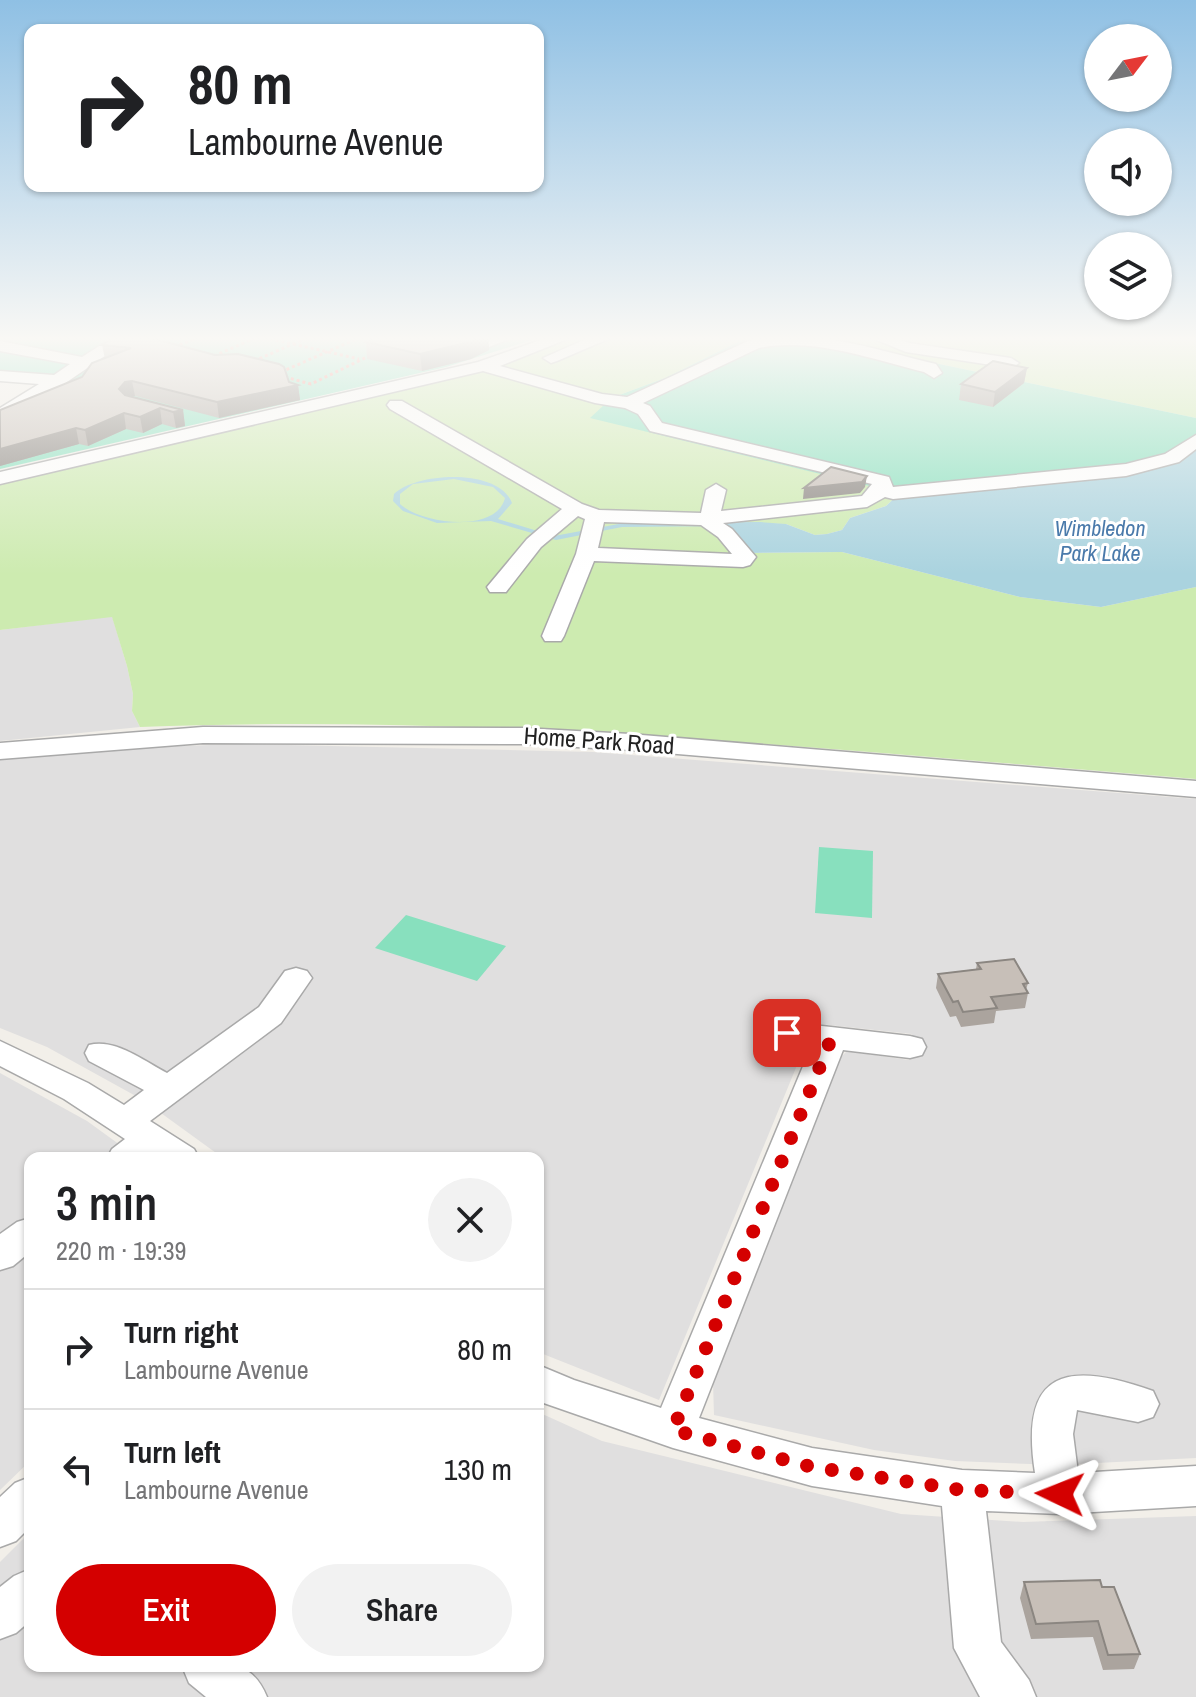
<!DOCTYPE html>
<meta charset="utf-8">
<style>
body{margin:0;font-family:"Archivo Narrow",sans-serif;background:#f2f2f2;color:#202124;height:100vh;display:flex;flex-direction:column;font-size:30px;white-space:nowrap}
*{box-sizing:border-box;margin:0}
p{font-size:26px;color:#757577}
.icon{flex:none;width:44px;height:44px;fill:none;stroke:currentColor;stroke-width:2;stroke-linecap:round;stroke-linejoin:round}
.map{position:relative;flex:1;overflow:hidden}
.side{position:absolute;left:24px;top:1152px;width:520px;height:520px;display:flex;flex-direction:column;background:#fff;border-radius:16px;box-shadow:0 2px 6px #0004}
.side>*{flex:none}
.banner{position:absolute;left:24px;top:24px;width:520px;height:168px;border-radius:16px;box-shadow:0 2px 6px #0004;background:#fff;color:#202124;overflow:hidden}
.needle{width:52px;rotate:58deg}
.controls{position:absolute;left:1084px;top:24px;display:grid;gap:16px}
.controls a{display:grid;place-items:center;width:88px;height:88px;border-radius:50%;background:#fff;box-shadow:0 2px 6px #0004;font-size:40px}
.pin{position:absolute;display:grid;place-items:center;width:68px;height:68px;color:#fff;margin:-34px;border-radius:16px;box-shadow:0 4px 12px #0006}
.me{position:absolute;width:88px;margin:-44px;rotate:272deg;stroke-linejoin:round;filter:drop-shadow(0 0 6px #0008)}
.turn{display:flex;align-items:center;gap:28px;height:168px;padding:0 32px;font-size:36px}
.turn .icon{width:104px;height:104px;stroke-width:2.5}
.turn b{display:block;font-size:56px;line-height:68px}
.round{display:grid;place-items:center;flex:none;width:84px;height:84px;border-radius:42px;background:#f2f2f2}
.summary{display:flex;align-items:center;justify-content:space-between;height:136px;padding:0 32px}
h1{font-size:48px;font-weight:600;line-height:60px}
.cta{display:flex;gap:16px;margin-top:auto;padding:16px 32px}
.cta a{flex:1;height:92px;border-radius:48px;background:#d40000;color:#fff;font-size:32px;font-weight:600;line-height:92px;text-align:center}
.cta a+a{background:#f2f2f2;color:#202124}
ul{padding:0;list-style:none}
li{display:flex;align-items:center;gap:24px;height:120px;padding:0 32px;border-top:2px solid #e0e0e0}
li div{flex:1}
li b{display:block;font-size:30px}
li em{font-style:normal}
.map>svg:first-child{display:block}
</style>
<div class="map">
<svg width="1196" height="1697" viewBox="0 0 1196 1697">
<rect width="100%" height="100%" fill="#f2efe9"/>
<!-- residential -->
<g fill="#e0dfdf">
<polygon points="112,616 127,666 133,694 132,711 140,727 0,741 0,630"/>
<polygon points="241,744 593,752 1196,799 1196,1458 1057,1465 955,1461 874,1450 714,1415 713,1382 840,1058 847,1051 909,1060 912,1034 792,1021 782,1042 798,1051 800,1058 659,1400 538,1352 538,1158 223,1158 143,1100 47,1047 0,1028 0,760 121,748"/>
<polygon points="0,1073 87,1121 138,1158 30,1158 30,1461 0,1490"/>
<polygon points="538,1412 602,1441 901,1514 1023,1522 1196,1516 1196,1697 0,1697 0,1562 30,1532 30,1666 538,1666"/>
</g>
<!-- grass -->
<g fill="#cdebb0">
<path d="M581,336h169l-85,42 -51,19 39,36 247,60 -14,13 -36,12 -8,12 -15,4 -12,1 -29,-11 -58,-1 19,30 95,-1 178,45 81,10 95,-20v192c-351,-28 -703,-66 -1056,-52l-8,-16 1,-17 -6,-28 -15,-49 -112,13v-147l496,-117z"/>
<polygon points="806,336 1196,336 1196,418"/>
</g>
<!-- pitch -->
<g fill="#88e0be">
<polygon points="0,336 113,336 54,375 0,372"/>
<polygon points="136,336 544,336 446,367 0,469 0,423"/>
<polygon points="750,336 806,336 1196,418 1196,446 1163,461 894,492 590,418 604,405 480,370 614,397 665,378"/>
<polygon points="819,847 873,851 872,918 815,913"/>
<polygon points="406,915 506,946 477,981 375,948"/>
</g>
<!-- water -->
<path fill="#aad3df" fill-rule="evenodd" d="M1196,450v137l-95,20 -81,-10 -178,-45 -95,1 -18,-27 -107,1 -66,13 -65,-19 -54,2 -34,-12 -10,-10 1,-7c23,-22 105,-26 118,9l-14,16 56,17 70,-13 136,-1 26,2 29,11 12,-1 15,-4 8,-12 36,-12 14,-13 265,-31zM454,479l39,8 12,11c-9,36 -84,26 -105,6v-10l13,-10z"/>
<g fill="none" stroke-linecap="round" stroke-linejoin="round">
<defs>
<g id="minor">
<polygon points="115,336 134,336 64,384 0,421 0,408 39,384 0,381 0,371 54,375 70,364 0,351 0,341 82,357"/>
<polygon points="429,336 460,336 480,340 507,336 509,339 481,350 431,339"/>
<path d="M552,336h23l-75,30 102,28 25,3 121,-56c62,-15 128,9 188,23l6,9 -8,5 -10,-6c-53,-13 -111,-35 -165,-24l-116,55 7,3 12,17 227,54 4,10 233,-23 39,-10 31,-19v14l-17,13 -53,14 -233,23 -8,-2 -18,10 -144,16 9,6 24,28 -6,8 -7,2 -149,-6 -30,75 -3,5h-16l-3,-5 34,-82 9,-35 -7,-3 -37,31 -35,45h-16l-3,-5 40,-48 35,-30 -172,-100 -3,-4 3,-4h12l180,103 17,6 102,3 5,-23 10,-6 10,6 -5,21 141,-15 10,-12 -222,-53 -12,-17 -13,-6 -30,-5 -112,-32 -483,113v-12l478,-110zM604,522l97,3 17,12 14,17 -134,-6z"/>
<polygon points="593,336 615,336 557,361 551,363 543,358"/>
<polygon points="867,336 890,336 909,343 1011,358 1019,363 1011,368 906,352"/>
<polygon points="203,727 523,728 630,734 1196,781 1196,797 630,750 523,744 203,743 0,759 0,743"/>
<path d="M296,968l11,3 5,7 -31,45 -131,98 44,28 5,9h-92l5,-9 13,-10 -61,-40 -64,-33v-25l88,42 36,22 20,-15 -55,-29 -4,-8 4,-8c26,-7 55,16 78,28l92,-66 26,-36z"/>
<path d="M787,1022l123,14 12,3 4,8 -4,8 -12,3 -67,-8 -144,368 113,30 150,22 73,3c-16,-103 31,-113 118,-82l6,13 -6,13 -15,5 -61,-12 -4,24 5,39 118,-7v40l-136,8 -74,-3 15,131 28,38 7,17h-56l-26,-49 -12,-142 -130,-20 -139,-38 -135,-47v-36l36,15 87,28 150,-361 -35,-6 -5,-8 5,-8z"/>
<polygon points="30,1218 30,1252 13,1266 0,1270 0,1234 17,1222"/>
<polygon points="30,1477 30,1527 16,1541 0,1547 0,1497 15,1483"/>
<polygon points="30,1569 30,1621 16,1633 0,1639 0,1587 14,1576"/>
<path d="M182,1666c40,0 67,-12 85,31h-61l-17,-14z"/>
</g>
</defs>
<!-- minor casing -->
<use href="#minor" stroke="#a9a9a9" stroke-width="3"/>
<!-- path -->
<g stroke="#fa8072" stroke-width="3" stroke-dasharray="3 3" stroke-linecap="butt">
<polyline points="258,336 359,359"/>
<polyline points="174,347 202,336"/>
<polyline points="214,356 257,337"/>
<polyline points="254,361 311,336"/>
<polyline points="281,372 363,336"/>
<polyline points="285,377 311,384 369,356"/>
</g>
<!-- minor -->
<use href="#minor" fill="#fff" fill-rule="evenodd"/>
</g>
<!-- wall -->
<g fill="#aba49e">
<polygon points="379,336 488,336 489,350 471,359 422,371 367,359 366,342"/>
<polygon points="148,337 298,385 300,400 219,418 135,396 130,397 183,410 185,426 176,428 162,424 143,433 126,429 88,446 79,444 0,466 0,410 82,377 105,359 102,345"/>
<polygon points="1027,368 1024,383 993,407 959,400 961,384"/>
<polygon points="977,963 1028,983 1026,990 1028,993 1025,1008 996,1011 994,1023 961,1027 956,1016 950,1017 936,988 938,974 976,969"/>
<polygon points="1024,1582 1102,1587 1140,1654 1134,1669 1103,1670 1093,1637 1031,1639 1020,1598"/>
</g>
<!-- shaded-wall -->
<g fill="#8b8681">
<polygon points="480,336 488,336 489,350 471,359 422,371 420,354"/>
<polygon points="1027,368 1024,383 993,407 995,392"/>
<polygon points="132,381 135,396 128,397 122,404 119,389 125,382"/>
<polygon points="298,385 300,400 219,418 217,402"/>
<polygon points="160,408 162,424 143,433 140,417"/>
<polygon points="183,410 185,426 176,428 173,412"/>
<polygon points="124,413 126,429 88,446 85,430"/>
<polygon points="76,428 79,444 0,466 0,449"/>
<polygon points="867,476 865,487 860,493 803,499 804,488"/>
</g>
<!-- building -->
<g fill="#c7bfb8" stroke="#8b8681" stroke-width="2">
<polygon points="116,336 144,336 215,355 238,354 279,364 284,367 289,382 298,385 217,402 132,381 125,382 119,389 125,395 183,410 173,412 160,408 140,417 124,413 85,430 76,428 0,449 0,410 82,377 92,363 131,348 102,345"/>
<polygon points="379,336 483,336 470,342 420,354 366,342"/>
<polygon points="993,361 1027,368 995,392 961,384"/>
<polygon points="831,467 867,476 862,482 804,488"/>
<polygon points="1014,959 1028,983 1023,984 1028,993 991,997 997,1008 963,1012 958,1001 953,1002 938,974 981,969 977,963"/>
<polygon points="1100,1580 1102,1587 1114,1587 1140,1654 1108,1655 1098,1621 1036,1624 1024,1582"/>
</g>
<!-- sky -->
<linearGradient id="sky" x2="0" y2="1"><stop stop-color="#8fc0e4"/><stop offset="0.59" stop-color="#f9f8f5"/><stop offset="1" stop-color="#f9f8f5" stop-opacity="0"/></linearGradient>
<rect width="1196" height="574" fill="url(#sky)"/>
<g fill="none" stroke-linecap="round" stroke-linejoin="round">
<!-- route -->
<polyline stroke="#d40000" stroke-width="14" stroke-dasharray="0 25.2" points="787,1033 831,1039 673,1430 812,1467 962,1490 1060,1494"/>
</g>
<g text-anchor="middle" stroke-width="6" stroke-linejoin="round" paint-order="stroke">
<!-- far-water labels -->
<g font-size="22" font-style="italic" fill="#4a7aab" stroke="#fff">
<text x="1100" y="536">Wimbledon<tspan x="1100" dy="25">Park Lake</tspan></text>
</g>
<!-- street labels -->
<g font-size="24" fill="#222" stroke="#fff">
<text transform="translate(599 741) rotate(4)" y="8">Home Park Road</text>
</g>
</g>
</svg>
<div class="controls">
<a><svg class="needle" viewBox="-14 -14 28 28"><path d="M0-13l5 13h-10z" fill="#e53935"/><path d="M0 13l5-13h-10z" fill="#757577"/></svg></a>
<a><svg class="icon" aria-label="sound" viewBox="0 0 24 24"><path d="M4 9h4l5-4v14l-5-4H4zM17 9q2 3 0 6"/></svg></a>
<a><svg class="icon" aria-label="layers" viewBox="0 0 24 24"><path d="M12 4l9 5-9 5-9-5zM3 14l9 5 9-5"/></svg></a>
</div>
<div class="pin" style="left:787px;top:1033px;background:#d93025"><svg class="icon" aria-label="arrive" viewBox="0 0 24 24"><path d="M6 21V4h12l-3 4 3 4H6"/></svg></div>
<svg class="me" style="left:1060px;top:1494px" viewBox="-20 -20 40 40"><path d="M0-17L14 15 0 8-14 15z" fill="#d40000" stroke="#fff" stroke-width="4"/></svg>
<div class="banner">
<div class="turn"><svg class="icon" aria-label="right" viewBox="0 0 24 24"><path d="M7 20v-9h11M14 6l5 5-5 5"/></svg><div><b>80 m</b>Lambourne Avenue</div></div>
</div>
<section class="side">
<div class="summary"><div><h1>3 min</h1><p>220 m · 19:39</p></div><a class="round"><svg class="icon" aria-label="close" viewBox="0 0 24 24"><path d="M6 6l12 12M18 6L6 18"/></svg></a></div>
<ul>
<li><svg class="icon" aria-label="right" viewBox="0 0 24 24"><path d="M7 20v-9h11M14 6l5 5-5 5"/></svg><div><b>Turn right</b><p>Lambourne Avenue</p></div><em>80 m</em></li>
<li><svg class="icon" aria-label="left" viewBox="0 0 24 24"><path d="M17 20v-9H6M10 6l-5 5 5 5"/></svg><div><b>Turn left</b><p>Lambourne Avenue</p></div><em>130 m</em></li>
</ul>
<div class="cta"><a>Exit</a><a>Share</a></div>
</section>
</div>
